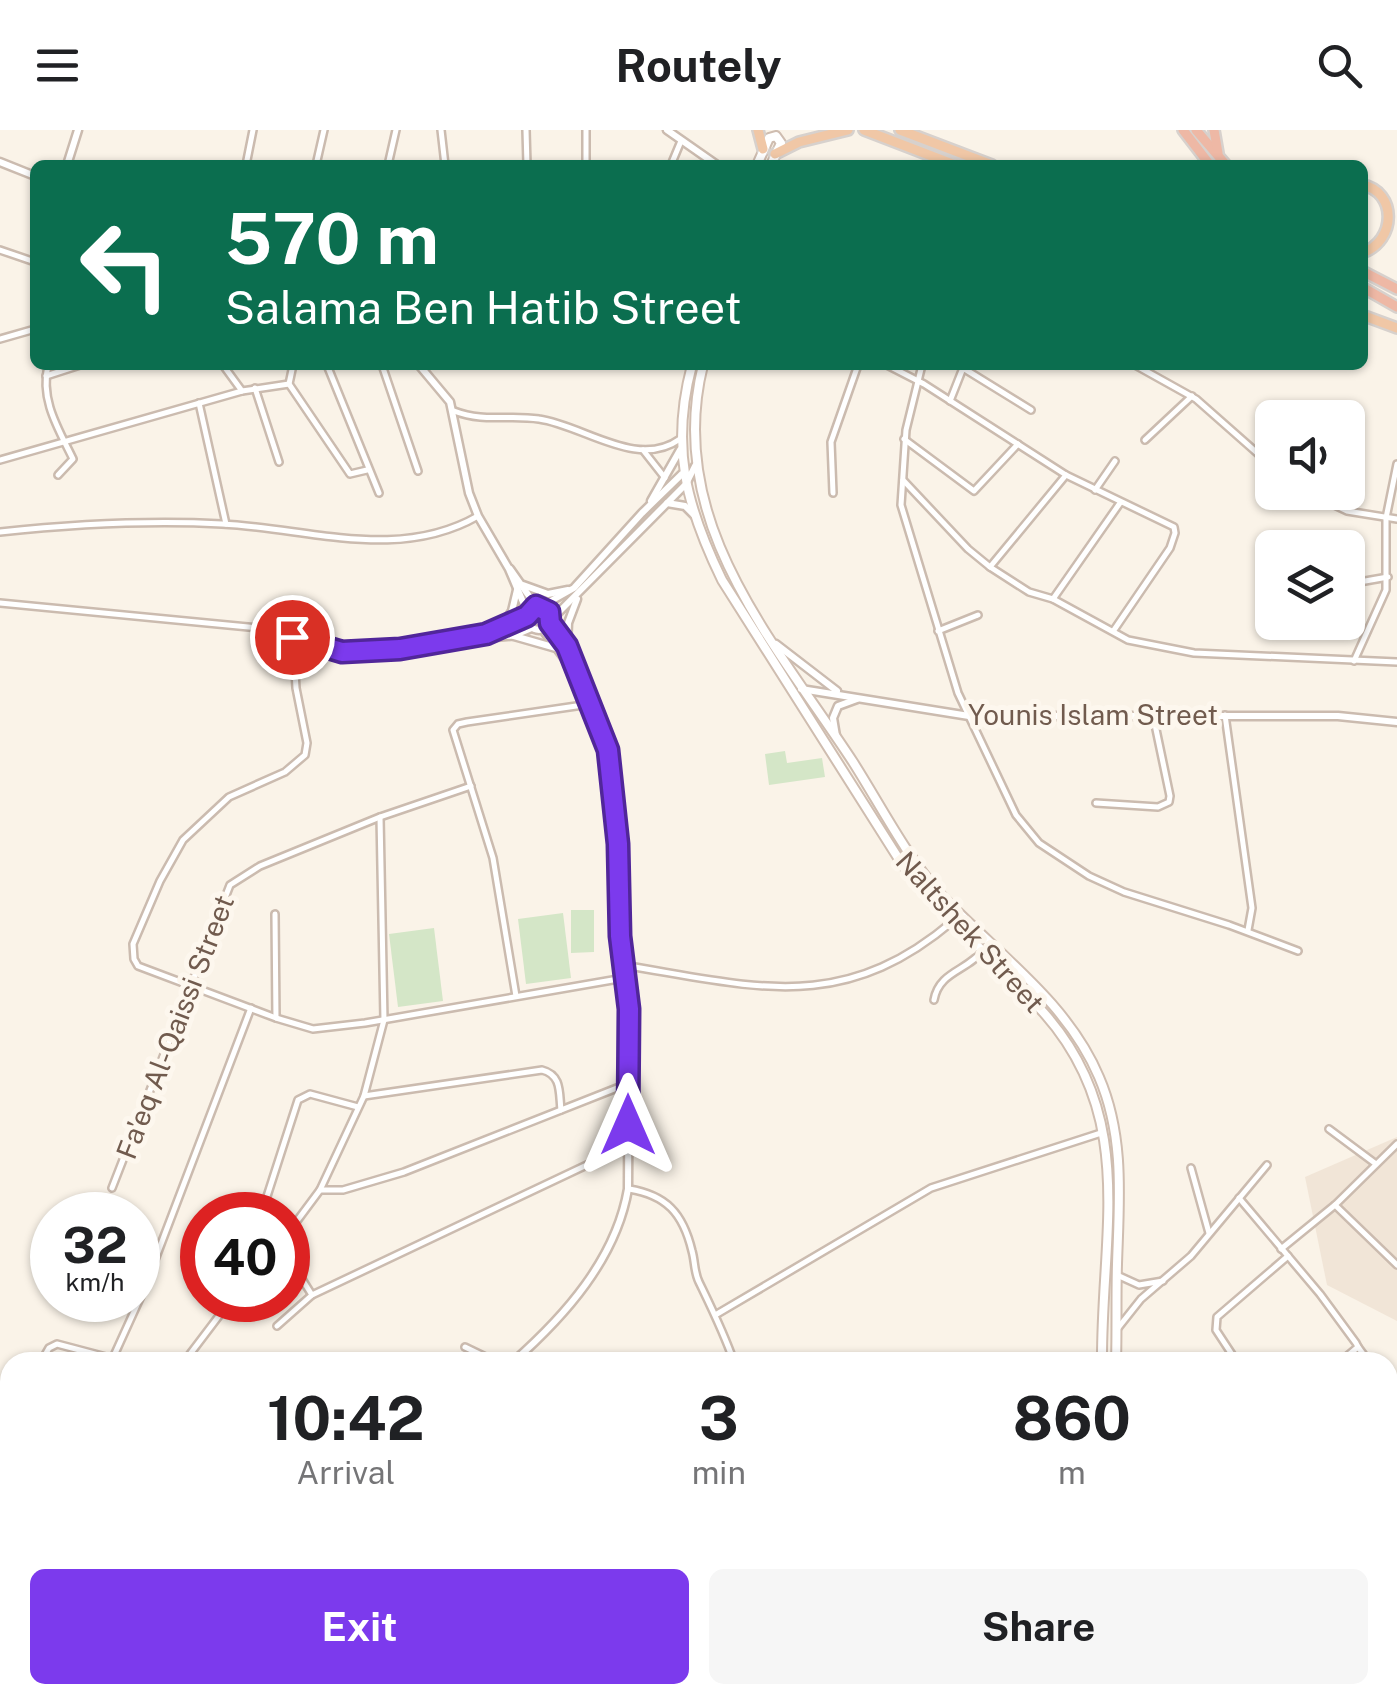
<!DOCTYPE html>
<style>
body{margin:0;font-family:"Public Sans",sans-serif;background:#f6f6f6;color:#202124;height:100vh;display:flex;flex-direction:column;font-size:38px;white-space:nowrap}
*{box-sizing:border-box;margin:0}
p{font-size:32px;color:#757577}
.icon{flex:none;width:55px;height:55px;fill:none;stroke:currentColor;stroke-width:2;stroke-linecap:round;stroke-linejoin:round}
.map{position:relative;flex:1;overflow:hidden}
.panel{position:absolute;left:0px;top:1222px;width:1398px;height:352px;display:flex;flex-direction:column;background:#fff;border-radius:30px 30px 0 0;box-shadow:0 2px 8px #0004}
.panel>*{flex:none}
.banner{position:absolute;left:30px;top:30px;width:1338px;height:210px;border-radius:15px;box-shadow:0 2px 8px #0004;background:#0b6e4f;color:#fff;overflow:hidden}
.fabs{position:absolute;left:1255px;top:270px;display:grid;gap:20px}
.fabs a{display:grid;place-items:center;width:110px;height:110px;border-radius:15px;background:#fff;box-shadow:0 2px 8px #0004;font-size:50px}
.speed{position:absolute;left:30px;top:1062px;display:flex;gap:20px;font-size:50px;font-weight:700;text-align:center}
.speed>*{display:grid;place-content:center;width:130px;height:130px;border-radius:50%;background:#fff;box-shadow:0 2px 8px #0004;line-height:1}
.speed small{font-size:25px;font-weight:400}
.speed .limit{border:15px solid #d22;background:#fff;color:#111}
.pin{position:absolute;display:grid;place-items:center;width:85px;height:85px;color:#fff;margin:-42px;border:5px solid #fff;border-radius:50%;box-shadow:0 2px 10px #0007}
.me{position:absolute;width:110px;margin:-55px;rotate:0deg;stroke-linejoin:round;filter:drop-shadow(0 0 8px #0008)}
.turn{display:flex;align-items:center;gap:35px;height:210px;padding:0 30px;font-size:45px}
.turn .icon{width:130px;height:130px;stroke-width:2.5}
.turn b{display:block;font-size:70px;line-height:85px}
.eta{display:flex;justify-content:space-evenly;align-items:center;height:170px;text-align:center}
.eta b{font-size:60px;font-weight:700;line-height:70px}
.cta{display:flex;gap:20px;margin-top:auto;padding:20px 30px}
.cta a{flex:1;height:115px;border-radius:15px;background:#7c3aed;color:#fff;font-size:40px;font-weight:700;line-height:115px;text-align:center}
.cta a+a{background:#f6f6f6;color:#202124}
header{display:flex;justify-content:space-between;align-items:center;height:130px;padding:0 30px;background:#fff;font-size:45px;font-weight:700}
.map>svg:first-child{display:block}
</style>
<header><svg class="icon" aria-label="menu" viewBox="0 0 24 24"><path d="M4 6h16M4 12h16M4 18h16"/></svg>Routely<svg class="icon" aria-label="search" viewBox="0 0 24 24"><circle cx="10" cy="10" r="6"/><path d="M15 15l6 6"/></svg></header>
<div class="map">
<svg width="1397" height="1574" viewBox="0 0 1397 1574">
<rect width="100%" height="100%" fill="#faf3e8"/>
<!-- residential -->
<polygon fill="#f1e5d7" points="1397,1007 1397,1191 1327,1155 1305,1047"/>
<!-- green -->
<g fill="#d4e6c7">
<polygon points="785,621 787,633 822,628 825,647 769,655 765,624"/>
<polygon points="571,780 594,780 594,822 571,823"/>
<polygon points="563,783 571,848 526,854 518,789"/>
<polygon points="434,798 443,871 398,877 389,804"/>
</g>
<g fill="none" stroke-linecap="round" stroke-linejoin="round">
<defs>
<g id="minor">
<polyline points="441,0 445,35"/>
<polyline points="526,0 527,35"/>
<polyline points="586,0 586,35"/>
<polyline points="246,35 253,0"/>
<polyline points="316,35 324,0"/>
<polyline points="388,35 396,0"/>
<polyline points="671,35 681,11"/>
<polyline points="0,120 35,132"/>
<polyline points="0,209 35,199"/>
<path d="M48,235c-8,35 10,63 25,94l-15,16"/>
<polyline points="223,235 242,261"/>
<polyline points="293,235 289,254 350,344 367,340"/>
<polyline points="327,235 379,363"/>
<polyline points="382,235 418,341"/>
<polyline points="887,235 924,254 1066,345 1174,397 1175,403 1170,418 1114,500"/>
<polyline points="922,235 906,300 901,375 958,563 1016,685 1039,713 1089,746 1124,762 1229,795 1298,821"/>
<polyline points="1135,235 1196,269 1272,336"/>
<polyline points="46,246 80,235"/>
<polyline points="255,258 279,332"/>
<polyline points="950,271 963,238 1031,280"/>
<polyline points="199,273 226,394"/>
<path d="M454,281c31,12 54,3 85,8 44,6 98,51 141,20"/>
<polyline points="904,309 974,361 1018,314"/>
<polyline points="1145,310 1192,266"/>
<polyline points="643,320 665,348"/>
<polyline points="0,330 242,261 289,254"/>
<polyline points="903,350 968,419 990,437 1029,462 1053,469 1128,510 1194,523 1397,532"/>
<polyline points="1095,360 1115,331"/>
<polyline points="1307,362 1347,381 1397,389"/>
<polyline points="833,363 831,312 858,235"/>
<path d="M0,402c75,-8 147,-12 222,-8 86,4 176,38 256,-8"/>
<polyline points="990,437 1066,345"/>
<polyline points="1348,454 1388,447"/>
<polyline points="1053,469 1120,373"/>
<polyline points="0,473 258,498 342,522 400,519 469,509 527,486"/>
<polyline points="938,501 978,485"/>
<polyline points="293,507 296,558 307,613 305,625 285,642 229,667 183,710 160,751 133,814 134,829 138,836 276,888 313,899 365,893 624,848"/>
<polyline points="477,509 514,506 533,498"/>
<polyline points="1354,531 1386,460 1386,388 1397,334"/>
<polyline points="1225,585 1252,778 1248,800"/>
<polyline points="1096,673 1158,677 1169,672 1170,666 1153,585"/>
<polyline points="275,784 276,888"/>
<path d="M622,835c132,21 219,51 331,-44"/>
<polyline points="516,866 493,728 453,600 458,594 467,592 590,574"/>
<path d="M934,870c5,-29 34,-29 49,-50"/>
<path d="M364,966l178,-26c20,5 17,23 19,40"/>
<polyline points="1329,999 1376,1034"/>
<polyline points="1191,1038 1209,1103"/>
<polyline points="112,1058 230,755 260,736 380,687 471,656"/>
<path d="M629,1059c37,6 54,24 63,62 3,10 2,21 7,31 13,27 25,51 35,80"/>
<polyline points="320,1060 343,1060 404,1042 627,954"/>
<polyline points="1239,1068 1320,1164 1356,1213 1358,1217 1340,1232"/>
<polyline points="1335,1075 1397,1135"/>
<polyline points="261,1085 298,970 310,964 358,977"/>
<polyline points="288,1103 320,1060 364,966 384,890 380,687"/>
<polyline points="1281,1119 1335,1075 1397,1014"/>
<polyline points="288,1127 312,1165"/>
<polyline points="1117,1145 1139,1155 1163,1151"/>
<polyline points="717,1184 931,1058 1101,1003"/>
<polyline points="277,1196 312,1165 629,1015"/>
<polyline points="1118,1198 1141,1169 1191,1126 1267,1035"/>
<polyline points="465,1217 496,1232"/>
<polyline points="1358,1217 1369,1232"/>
<polyline points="112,1230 142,1164 251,878"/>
<polyline points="41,1232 49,1218 57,1214 125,1232"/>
<polyline points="184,1232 231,1170"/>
<polyline points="1237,1232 1216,1200 1217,1187 1288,1126"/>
<polyline points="1388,1259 1397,1272"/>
<polyline points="1388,1404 1397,1397"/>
<polyline points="766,1565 769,1574"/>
<polyline points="331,1574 342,1565"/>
<polyline points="835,1574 850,1565"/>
</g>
<g id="tertiary">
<polyline points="667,0 717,35"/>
<polyline points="0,32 35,46"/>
<polyline points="67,35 78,0"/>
<polyline points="419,235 450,272 469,363 478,386 509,439 528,484"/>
<polyline points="651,371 680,320"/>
<polyline points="667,373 685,376 695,386"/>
<polyline points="510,439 536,476"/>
<polyline points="523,455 548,464 568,460"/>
<polyline points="542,476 574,458 642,383 682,344 689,345"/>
<circle cx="539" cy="488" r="12"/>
<polyline points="550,491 686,354 695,336"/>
<polyline points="500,499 512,481 517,460"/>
<polyline points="543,500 574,541"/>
<polyline points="514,506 556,518"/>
<polyline points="776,514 837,561"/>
<polyline points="567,515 568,493 577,469"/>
<polyline points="801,559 969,586 1338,586 1397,592"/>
<polyline points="836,606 833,588 838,576 857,569"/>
<path d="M513,1232c52,-46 103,-103 115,-173l1,-180 -9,-74 -2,-92 -10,-93 -41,-104 -18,-23"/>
<polyline points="0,1427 10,1428"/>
<polyline points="1388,1472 1397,1476"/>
</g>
<g id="secondary">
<polyline points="757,35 769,8 776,6 781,13 771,35"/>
<path d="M692,235c-22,82 -6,141 30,215l180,284c41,54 96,98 142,149 94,106 57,221 58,349"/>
<path d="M703,235c-39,156 70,275 150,397 28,44 53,94 88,133 55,58 126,106 158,182 26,60 20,123 18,187 -1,33 0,66 -1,98"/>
<polyline points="1388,1554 1396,1574"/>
<polyline points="1379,1565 1382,1574"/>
</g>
<g id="trunk">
<polyline points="758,0 763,19"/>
<polyline points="864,0 955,35"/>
<polyline points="900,0 992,35"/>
<polyline points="775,24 799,12 848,0"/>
<path d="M1362,55c35,6 35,56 0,68"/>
<polyline points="1362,185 1397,198"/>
</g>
<g id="motorway">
<polyline points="1183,0 1210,35"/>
<polyline points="1196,0 1226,35"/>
<polyline points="1214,0 1218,23"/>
<polyline points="1362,141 1397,159"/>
<polyline points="1362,157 1397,177"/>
</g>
</defs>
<!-- minor casing -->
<use href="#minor" stroke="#cbbbaf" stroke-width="10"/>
<!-- tertiary casing -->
<use href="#tertiary" stroke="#cbbbaf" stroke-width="11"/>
<!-- secondary casing -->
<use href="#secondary" stroke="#cfbdb0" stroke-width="12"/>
<!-- trunk casing -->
<use href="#trunk" stroke="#d7d1cd" stroke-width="14"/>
<!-- motorway casing -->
<use href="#motorway" stroke="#d7d1cd" stroke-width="14"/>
<!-- minor -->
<use href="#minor" stroke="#fff" stroke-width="5"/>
<!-- tertiary -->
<use href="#tertiary" stroke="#fff" stroke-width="6"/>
<!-- secondary -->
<use href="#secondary" stroke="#fff" stroke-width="8"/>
<!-- trunk -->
<use href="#trunk" stroke="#f0c7a6" stroke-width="9"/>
<!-- motorway -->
<use href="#motorway" stroke="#eeb8a5" stroke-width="9"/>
</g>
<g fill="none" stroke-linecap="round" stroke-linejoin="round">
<defs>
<polyline id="route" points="292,507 342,522 400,519 486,504 527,486 536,476 549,482 550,493 567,516 608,620 618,714 620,806 629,879 628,995"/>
</defs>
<!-- route casing -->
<use href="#route" stroke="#51269a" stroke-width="25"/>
<!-- route -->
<use href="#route" stroke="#7c3aed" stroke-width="18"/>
</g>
<g text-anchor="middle" stroke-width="10" stroke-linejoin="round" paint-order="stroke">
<!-- street labels -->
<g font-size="28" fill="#715b4e" stroke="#fdf7ee">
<text x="1093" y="595">Younis Islam Street</text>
<text transform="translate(970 802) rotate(48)" y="10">Naltshek Street</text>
<text transform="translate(175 897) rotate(-69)" y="10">Fa'eq Al-Qaissi Street</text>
</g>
</g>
</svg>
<div class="fabs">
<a><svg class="icon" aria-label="sound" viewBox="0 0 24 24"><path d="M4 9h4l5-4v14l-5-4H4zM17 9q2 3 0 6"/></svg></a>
<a><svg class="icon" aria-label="layers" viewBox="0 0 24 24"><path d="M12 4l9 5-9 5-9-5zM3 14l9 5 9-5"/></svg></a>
</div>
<div class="speed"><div>32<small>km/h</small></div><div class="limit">40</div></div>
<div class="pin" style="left:292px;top:507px;background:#d93025"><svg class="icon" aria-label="arrive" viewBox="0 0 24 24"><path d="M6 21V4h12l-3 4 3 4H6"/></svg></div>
<svg class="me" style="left:628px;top:995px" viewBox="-20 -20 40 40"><path d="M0-17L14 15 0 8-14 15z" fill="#7c3aed" stroke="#fff" stroke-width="4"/></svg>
<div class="banner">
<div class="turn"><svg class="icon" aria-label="left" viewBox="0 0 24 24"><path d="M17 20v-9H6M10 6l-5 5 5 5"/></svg><div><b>570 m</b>Salama Ben Hatib Street</div></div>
</div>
<section class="panel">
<div class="eta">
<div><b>10:42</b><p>Arrival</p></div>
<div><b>3</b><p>min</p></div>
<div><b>860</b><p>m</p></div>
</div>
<div class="cta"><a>Exit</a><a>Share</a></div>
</section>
</div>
